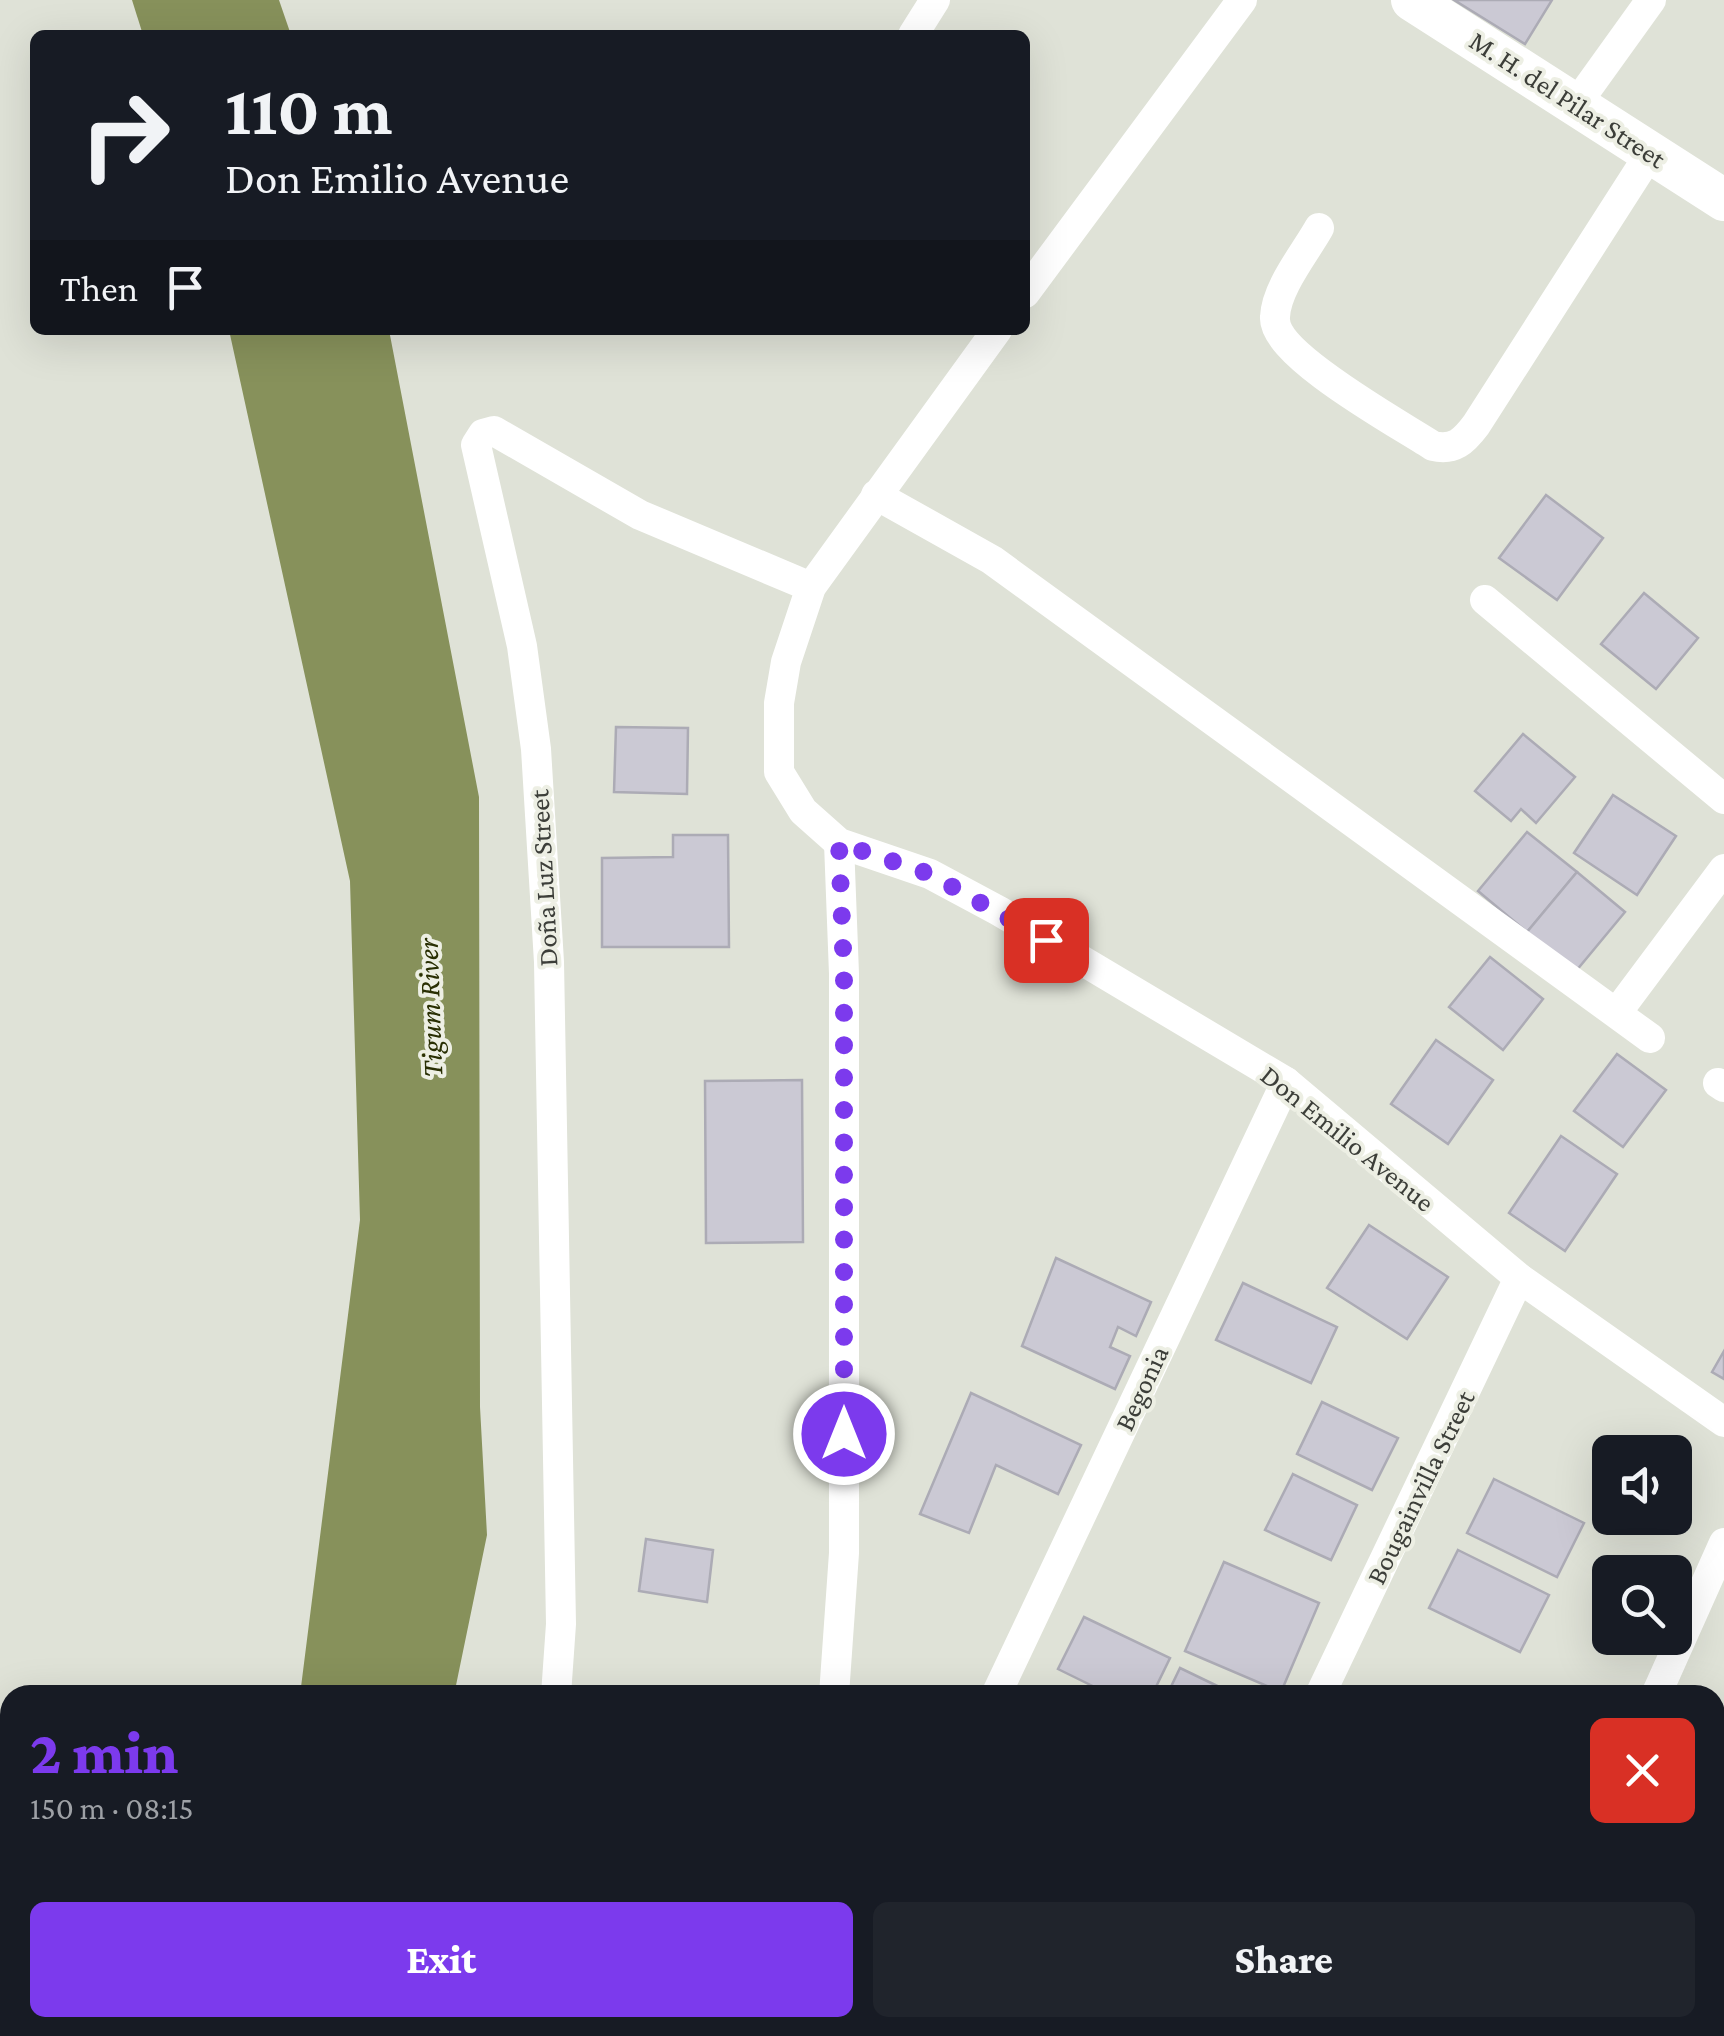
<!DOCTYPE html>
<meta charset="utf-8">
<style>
body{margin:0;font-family:"Crimson Pro",serif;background:#20242c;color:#f1f3f6;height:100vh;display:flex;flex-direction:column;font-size:38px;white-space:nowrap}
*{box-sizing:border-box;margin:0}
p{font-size:32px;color:#9ea1a6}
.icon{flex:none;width:55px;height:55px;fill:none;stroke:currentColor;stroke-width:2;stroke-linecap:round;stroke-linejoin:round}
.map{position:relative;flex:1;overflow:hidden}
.details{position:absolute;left:0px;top:1685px;width:1725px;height:352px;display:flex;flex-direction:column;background:#171b24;border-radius:30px 30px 0 0;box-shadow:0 10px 40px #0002}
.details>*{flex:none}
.top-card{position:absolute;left:30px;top:30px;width:1000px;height:305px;border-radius:15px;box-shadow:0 10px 40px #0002;background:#171b24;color:#f1f3f6;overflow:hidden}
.controls{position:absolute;left:1592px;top:1435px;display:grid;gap:20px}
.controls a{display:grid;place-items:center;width:100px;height:100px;border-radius:15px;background:#171b24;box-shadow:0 10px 40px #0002;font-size:50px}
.pin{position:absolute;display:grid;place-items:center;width:85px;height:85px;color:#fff;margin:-42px;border-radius:20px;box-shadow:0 5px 15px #0006}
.me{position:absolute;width:110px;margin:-55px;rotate:0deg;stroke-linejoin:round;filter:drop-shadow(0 0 8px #0008)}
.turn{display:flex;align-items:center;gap:35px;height:210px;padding:0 30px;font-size:45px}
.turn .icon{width:130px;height:130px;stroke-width:2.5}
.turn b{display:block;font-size:70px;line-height:85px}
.then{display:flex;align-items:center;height:95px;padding:0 30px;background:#0003;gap:20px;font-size:38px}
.round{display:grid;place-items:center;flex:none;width:105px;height:105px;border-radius:15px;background:#20242c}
.headline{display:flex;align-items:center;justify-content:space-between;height:170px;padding:0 30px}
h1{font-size:60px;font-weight:800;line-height:75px;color:#7c3aed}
.cta{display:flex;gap:20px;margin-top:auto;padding:20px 30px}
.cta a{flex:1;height:115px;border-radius:15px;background:#7c3aed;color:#fff;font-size:40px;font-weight:800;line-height:115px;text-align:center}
.cta a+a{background:#20242c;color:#f1f3f6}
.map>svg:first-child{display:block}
</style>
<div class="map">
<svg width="1724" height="2036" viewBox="0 0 1724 2036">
<rect width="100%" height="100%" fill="#dfe2d7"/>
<!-- water -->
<g fill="#87915b">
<polygon points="132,0 279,0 291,35 143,35"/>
<polygon points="229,330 389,330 479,797 480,1407 487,1535 454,1695 300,1695 360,1220 350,881"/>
<polygon points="250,2028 386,2028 385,2036 249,2036"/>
</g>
<!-- building -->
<g fill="#cbc9d4" stroke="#acabb5" stroke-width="2.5">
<polygon points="1454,0 1552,0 1525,44"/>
<polygon points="1546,495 1603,538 1557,600 1499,558"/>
<polygon points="1644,593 1698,638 1656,689 1601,644"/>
<polygon points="616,727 688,728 687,794 614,792"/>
<polygon points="1523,734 1575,777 1536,823 1521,809 1511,821 1475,791"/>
<polygon points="1613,795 1676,836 1637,895 1574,853"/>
<polygon points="1527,832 1577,872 1527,932 1478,891"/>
<polygon points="673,835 728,835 729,947 602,947 602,858 673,857"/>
<polygon points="1577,872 1625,912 1576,971 1527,932"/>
<polygon points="1490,957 1543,999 1503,1050 1449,1007"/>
<polygon points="1436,1040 1493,1080 1448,1144 1391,1104"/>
<polygon points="1617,1054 1666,1090 1623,1147 1574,1111"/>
<polygon points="802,1080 803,1242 706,1243 705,1081"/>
<polygon points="1561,1136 1617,1174 1565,1251 1509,1213"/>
<polygon points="1369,1225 1448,1277 1407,1339 1327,1288"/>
<polygon points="1056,1258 1151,1302 1136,1336 1118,1327 1110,1347 1130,1356 1115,1389 1022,1346"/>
<polygon points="1243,1283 1337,1327 1311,1383 1216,1340"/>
<polygon points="1724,1351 1724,1379 1712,1372"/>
<polygon points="971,1393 1081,1445 1058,1494 996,1465 969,1533 920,1514"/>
<polygon points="1322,1402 1398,1438 1372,1490 1297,1454"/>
<polygon points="1293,1474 1357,1505 1331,1560 1265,1530"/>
<polygon points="1494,1479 1584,1523 1557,1577 1467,1533"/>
<polygon points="646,1539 713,1550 707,1602 639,1591"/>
<polygon points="1458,1550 1549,1595 1520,1652 1429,1608"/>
<polygon points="1224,1562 1319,1603 1281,1692 1185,1651"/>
<polygon points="1084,1617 1170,1658 1152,1695 1111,1695 1058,1669"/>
<polygon points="1180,1668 1236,1695 1167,1695"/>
<polygon points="638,1687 731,1695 637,1695"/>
<polygon points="4,1862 10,1865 10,1917 0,1912"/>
<polygon points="0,1958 10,1963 10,2028 18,2028 13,2036 0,2034"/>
<polygon points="906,2028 986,2028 982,2036 924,2036"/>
<polygon points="1000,2028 1037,2028 1054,2036 995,2036"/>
</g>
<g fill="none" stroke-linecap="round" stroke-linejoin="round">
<!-- street -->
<g stroke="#fff" stroke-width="30">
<polyline points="913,35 935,0"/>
<polyline points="1577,103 1651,0"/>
<path d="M1319,228c-14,25 -43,60 -44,89 -3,38 128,109 158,129 21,5 31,-5 43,-21l175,-273"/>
<polyline points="1025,293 1242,0"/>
<polyline points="997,330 811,587 786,662 779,703 779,772 803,811 839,843 930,874 999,911 1286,1082 1519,1278 1724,1422"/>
<polyline points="876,495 992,560 1650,1038"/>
<polyline points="1485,600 1724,799"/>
<polyline points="1618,1011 1724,869"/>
<polyline points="1718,1083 1724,1087"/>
<polyline points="556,1695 561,1624 549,962 536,749 522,646 476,445 483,434 494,431 640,515 811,587"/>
<polyline points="834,1695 844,1553 844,974 839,843"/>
<polyline points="996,1695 1286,1082"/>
<polyline points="1320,1695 1519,1278"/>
<polyline points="1656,1695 1724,1543"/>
<polyline points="661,2028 697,2036"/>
<polyline points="509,2036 510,2028"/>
<polyline points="805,2036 807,2028"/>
<polyline points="1157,2036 1161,2028"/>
<polyline points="1503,2036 1507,2028"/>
</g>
<!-- secondary -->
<polyline stroke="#fff" stroke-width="42" points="1412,0 1724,200"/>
</g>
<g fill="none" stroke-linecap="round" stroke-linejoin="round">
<!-- route -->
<polyline stroke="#7c3aed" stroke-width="18" stroke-dasharray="0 32.4" points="844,1434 844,974 839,843 930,874 1046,940"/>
</g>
<g text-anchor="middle" stroke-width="8" stroke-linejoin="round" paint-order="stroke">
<!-- street labels -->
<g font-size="28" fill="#3c3e39" stroke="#edefe4">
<text transform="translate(1568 99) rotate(33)" y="10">M. H. del Pilar Street</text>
<text transform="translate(543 878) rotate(-93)" y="10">Doña Luz Street</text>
<text transform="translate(1348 1138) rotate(39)" y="10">Don Emilio Avenue</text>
<text transform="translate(1141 1388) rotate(-65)" y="10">Begonia</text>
<text transform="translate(1420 1487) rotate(-64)" y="10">Bougainvilla Street</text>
</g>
<!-- water labels -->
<g font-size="30" font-style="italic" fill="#292f03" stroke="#edefe4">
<text transform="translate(430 1008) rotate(-92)" y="10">Tigum River</text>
</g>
</g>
</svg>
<div class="controls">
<a><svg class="icon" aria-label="sound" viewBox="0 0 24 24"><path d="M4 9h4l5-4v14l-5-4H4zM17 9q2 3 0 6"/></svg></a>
<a><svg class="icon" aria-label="search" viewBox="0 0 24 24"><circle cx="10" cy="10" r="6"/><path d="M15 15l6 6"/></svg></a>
</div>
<div class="pin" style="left:1046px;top:940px;background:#d93025"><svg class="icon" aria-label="arrive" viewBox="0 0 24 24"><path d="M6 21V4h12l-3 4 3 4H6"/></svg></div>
<svg class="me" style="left:844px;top:1434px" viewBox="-20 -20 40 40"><circle r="17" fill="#7c3aed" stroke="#fff" stroke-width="3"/><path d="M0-11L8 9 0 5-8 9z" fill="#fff"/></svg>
<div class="top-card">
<div class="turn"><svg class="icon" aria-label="right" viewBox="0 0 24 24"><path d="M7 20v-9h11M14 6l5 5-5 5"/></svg><div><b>110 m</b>Don Emilio Avenue</div></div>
<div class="then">Then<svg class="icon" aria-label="arrive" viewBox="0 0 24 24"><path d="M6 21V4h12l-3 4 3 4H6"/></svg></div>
</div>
<section class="details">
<div class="headline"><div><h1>2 min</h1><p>150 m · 08:15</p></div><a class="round" style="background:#d93025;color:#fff"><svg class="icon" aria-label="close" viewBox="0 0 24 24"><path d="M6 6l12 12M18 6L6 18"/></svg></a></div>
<div class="cta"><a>Exit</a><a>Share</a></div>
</section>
</div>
